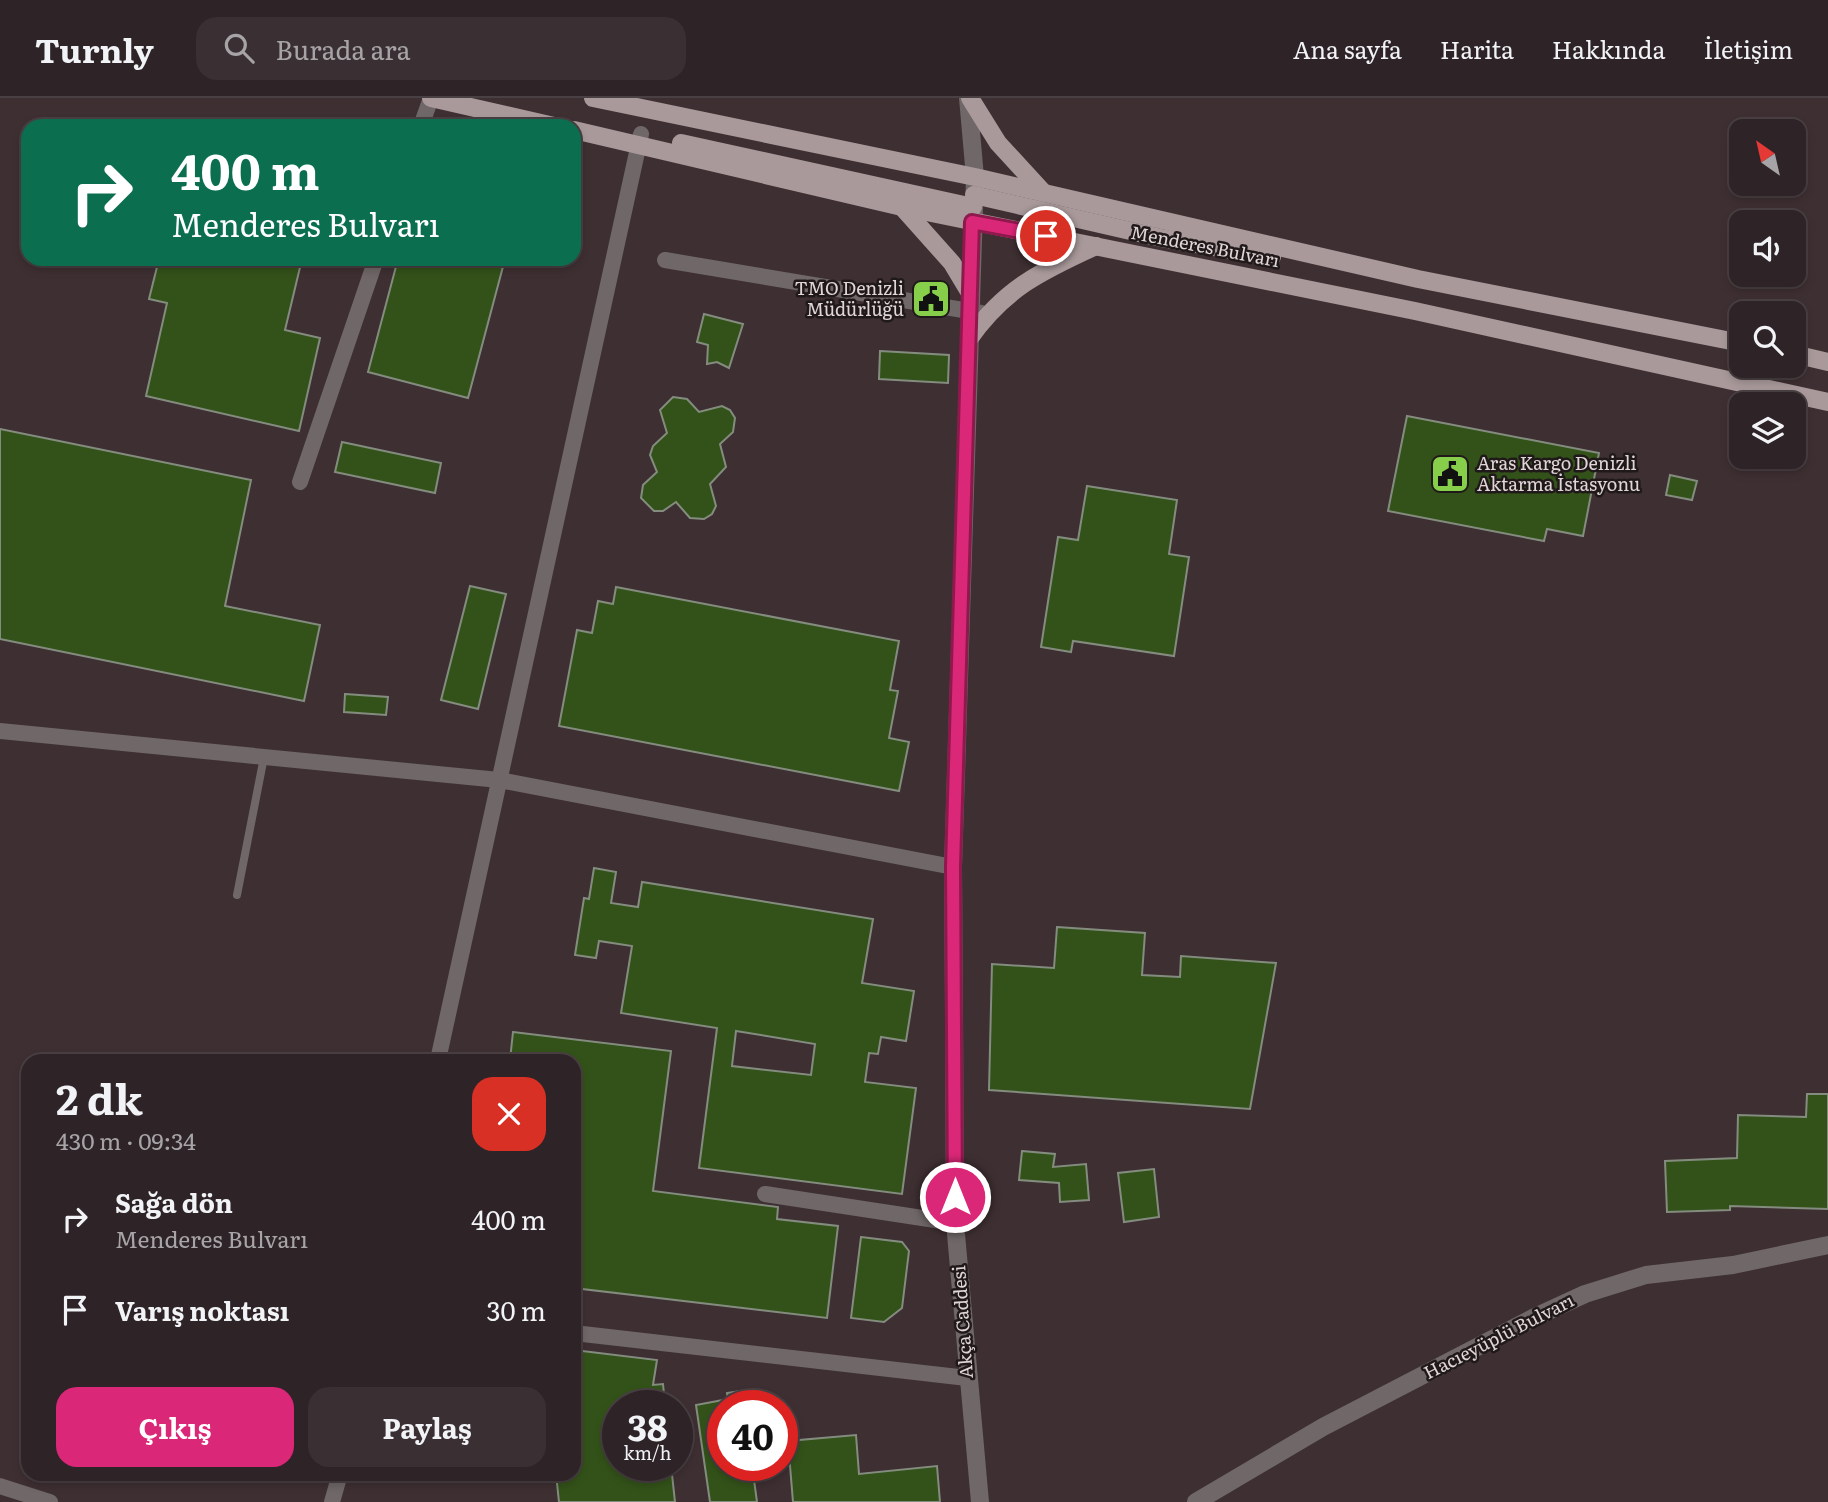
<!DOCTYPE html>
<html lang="tr">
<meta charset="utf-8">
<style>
body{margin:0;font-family:Literata,serif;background:#3a2f32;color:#f1f3f6;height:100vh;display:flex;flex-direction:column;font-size:26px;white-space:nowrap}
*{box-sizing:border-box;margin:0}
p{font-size:23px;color:#a7a4a7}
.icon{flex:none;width:38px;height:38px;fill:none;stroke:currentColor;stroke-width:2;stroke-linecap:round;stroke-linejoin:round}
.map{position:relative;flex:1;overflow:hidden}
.panel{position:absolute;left:21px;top:956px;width:560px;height:427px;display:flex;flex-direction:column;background:#2e2326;border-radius:21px;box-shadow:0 4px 10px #0003,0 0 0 2px #494043}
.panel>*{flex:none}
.guide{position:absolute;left:21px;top:21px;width:560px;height:147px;border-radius:21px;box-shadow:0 4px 10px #0003,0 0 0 2px #494043;background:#0b6e4f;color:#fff;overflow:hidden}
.needle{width:46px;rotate:326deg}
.fabs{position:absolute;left:1729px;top:21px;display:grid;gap:14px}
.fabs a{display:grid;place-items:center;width:77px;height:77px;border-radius:14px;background:#2e2326;box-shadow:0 4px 10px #0003,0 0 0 2px #494043;font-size:35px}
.speed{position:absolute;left:602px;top:1292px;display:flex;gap:14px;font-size:35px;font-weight:700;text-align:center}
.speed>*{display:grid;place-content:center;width:91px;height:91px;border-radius:50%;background:#2e2326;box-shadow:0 4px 10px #0003,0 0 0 2px #494043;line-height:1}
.speed small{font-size:18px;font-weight:400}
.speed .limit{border:10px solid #d22;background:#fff;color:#111}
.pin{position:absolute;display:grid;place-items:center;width:60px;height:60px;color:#fff;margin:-30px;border:4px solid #fff;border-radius:50%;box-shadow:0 2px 7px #0007}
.me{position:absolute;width:77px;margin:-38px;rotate:0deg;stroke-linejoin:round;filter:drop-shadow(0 0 5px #0008)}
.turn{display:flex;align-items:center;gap:24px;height:147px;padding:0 35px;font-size:32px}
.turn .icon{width:91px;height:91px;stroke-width:2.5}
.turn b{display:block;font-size:49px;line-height:60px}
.round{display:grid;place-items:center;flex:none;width:74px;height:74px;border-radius:21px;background:#3a2f32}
.headline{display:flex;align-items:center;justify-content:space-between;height:119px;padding:0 35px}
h1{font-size:42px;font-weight:700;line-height:52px}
.action{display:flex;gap:14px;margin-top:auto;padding:14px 35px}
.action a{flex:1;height:80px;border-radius:21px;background:#db2777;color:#fff;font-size:28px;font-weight:700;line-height:80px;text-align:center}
.action a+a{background:#3a2f32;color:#f1f3f6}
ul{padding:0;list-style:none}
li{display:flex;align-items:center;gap:21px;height:91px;padding:0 35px}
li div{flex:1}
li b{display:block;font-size:26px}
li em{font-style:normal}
header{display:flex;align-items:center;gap:42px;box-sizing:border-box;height:98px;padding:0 35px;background:#2e2326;border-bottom:2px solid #494043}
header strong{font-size:33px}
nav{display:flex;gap:38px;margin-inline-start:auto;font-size:24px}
.search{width:490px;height:63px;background:#3a2f32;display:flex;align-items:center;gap:18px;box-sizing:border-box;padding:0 24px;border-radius:21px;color:#a7a4a7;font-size:26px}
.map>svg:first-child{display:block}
</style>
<header>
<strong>Turnly</strong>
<div class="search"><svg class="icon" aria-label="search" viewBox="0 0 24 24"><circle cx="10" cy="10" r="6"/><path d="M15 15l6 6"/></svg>Burada ara</div>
<nav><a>Ana sayfa</a><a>Harita</a><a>Hakkında</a><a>İletişim</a></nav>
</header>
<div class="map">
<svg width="1828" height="1404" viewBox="0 0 1828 1404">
<rect width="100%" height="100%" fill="#3e2f32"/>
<!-- building -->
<g fill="#335219" stroke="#838c7e" stroke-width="2" fill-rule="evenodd">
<polygon points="159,161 302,161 285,232 320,240 299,333 146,298 167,205 149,201"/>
<polygon points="398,161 505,161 468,300 368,274"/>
<polygon points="704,216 743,226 729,270 717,264 707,266 708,247 697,244"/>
<polygon points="880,253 949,257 948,285 879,281"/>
<polygon points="673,299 687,301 699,314 722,308 730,312 735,320 733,334 720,346 726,369 710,386 716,408 712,416 704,421 690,420 676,404 663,413 654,413 641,400 643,387 657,374 650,357 653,348 667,335 660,312"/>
<polygon points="1407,318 1599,355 1583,438 1547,431 1544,443 1388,413"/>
<polygon points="0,331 251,382 225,508 320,527 304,603 0,541"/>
<polygon points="342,344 441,365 435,395 335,374"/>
<polygon points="1670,377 1697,383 1692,402 1666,397"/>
<polygon points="1087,388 1177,402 1169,456 1189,459 1174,558 1073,543 1071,554 1041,549 1058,439 1078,442"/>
<polygon points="470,488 506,496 478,611 441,602"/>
<polygon points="616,489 899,543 890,592 898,593 889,640 909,644 899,693 559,628 577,532 592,535 598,503 613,506"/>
<polygon points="345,596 388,599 386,617 344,614"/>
<path d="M594,770l22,4 -5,31 27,4 4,-25 231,37 -11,64 52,8 -8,50 -25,-4 -3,17 -9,-1 -4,29 51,6 -14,106 -203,-26 18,-140 -96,-15 11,-67 -33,-5 -3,17 -21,-3 9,-57 5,1zM736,933l79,13 -4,31 -79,-9z"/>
<polygon points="1057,829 1145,835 1142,877 1180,879 1181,858 1276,865 1250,1011 989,992 992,866 1054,870"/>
<polygon points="513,934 671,953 653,1093 778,1109 777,1121 838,1128 827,1220 574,1190 574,962 510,962"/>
<polygon points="1807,996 1828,996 1828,1111 1730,1108 1730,1112 1667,1114 1665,1063 1737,1060 1738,1017 1806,1019"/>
<polygon points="1022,1053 1055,1056 1053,1069 1086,1066 1089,1102 1060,1104 1059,1085 1019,1082"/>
<polygon points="1154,1071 1159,1119 1124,1124 1118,1075"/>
<polygon points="861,1139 902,1144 909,1153 902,1210 884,1224 851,1220"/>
<polygon points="574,1252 657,1262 653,1287 663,1286 665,1307 618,1307 618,1367 671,1367 675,1404 559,1404 556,1376 574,1376"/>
<polygon points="741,1293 743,1307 729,1307 727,1295"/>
<polygon points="723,1302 723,1367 752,1367 757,1404 710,1404 696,1307"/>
<polygon points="856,1337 859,1376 937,1368 940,1404 793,1404 788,1343"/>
</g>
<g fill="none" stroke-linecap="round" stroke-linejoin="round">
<!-- service -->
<polyline stroke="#6f6768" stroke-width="8" points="237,797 264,659"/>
<!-- minor -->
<g stroke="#6f6768" stroke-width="16">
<polyline points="421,28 431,0"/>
<polyline points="665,162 981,215"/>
<polyline points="300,384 376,161"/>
<polyline points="0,633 499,682 953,769"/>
<polyline points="438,962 641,36"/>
<polyline points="765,1096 955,1125"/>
<polyline points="574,1235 967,1280"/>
<polyline points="0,1388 50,1404"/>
<polyline points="332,1404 340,1376"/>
</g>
<!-- tertiary -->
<g stroke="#6f6768" stroke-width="18">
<polyline points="968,0 975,79 953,769 954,913 955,1125 980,1404"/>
<polyline points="1196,1404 1323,1329 1533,1220 1585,1196 1646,1177 1733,1167 1828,1147"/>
</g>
<!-- primary -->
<g stroke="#a9999b" stroke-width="18">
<polyline points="431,0 554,28"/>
<polyline points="593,0 975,79 1418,181 1741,245"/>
<polyline points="970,0 998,45 1044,95"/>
<polyline points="574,32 902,109 1415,213 1828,304"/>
<polyline points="681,45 973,109"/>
<polyline points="974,97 1161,140 1272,159"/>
<polyline points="902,109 952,165 970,195"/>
<path d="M969,241c35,-50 72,-68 127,-93"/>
<polyline points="1794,256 1828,264"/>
</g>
</g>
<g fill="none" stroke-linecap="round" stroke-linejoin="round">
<defs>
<polyline id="route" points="955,1099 953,769 972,124 1046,138"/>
</defs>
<!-- route casing -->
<use href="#route" stroke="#8e194d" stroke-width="18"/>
<!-- route -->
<use href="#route" stroke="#db2777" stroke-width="12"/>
</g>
<!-- icons -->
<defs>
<symbol id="civic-square" viewBox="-11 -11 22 22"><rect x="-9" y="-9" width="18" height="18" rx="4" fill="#87cf4a" stroke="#20191a"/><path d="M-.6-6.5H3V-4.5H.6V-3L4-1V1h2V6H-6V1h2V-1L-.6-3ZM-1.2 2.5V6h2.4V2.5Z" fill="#111"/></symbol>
</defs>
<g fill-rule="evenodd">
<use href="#civic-square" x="909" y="179" width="44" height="44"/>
<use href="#civic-square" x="1428" y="354" width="44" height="44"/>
</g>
<g text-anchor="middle" stroke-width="5" stroke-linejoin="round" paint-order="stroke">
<!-- street labels -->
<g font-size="18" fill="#e0d5d7" stroke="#20191a">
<text transform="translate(1205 149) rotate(11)" y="6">Menderes Bulvarı</text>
<text transform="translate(963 1224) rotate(-94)" y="6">Akça Caddesi</text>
<text transform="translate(1499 1239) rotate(-27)" y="6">Hacıeyüplü Bulvarı</text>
</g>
<!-- poi labels -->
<g font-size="18" fill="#e0d5d7" stroke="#20191a" text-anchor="end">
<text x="904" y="197">TMO Denizli<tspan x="904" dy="21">Müdürlüğü</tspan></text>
<text x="1477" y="372" text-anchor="start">Aras Kargo Denizli<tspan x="1477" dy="21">Aktarma İstasyonu</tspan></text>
</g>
</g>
</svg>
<div class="fabs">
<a><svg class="needle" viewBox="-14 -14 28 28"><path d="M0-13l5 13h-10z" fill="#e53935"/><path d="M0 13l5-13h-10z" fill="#a7a4a7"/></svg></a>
<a><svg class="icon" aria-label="sound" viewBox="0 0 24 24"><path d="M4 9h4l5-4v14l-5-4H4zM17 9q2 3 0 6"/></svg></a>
<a><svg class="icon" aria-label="search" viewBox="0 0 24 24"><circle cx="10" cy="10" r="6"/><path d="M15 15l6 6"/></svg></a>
<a><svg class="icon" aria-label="layers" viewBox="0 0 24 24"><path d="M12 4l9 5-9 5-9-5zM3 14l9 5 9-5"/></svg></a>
</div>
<div class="speed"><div>38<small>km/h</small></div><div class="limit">40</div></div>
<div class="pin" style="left:1046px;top:138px;background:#d93025"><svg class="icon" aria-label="arrive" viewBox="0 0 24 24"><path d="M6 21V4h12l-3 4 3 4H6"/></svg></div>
<svg class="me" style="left:955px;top:1099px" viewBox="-20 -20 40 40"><circle r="17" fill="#db2777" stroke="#fff" stroke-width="3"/><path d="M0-11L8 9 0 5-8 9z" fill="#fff"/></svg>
<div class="guide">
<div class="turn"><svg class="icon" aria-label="right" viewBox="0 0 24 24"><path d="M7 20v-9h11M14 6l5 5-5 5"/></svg><div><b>400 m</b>Menderes Bulvarı</div></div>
</div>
<section class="panel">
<div class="headline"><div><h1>2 dk</h1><p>430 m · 09:34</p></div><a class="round" style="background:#d93025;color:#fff"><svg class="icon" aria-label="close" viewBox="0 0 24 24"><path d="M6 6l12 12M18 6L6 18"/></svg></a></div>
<ul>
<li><svg class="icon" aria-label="right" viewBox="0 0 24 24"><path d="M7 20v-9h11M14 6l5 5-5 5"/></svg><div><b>Sağa dön</b><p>Menderes Bulvarı</p></div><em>400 m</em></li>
<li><svg class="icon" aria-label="arrive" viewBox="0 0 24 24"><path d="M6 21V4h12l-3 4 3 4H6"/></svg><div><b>Varış noktası</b></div><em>30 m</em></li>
</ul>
<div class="action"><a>Çıkış</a><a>Paylaş</a></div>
</section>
</div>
